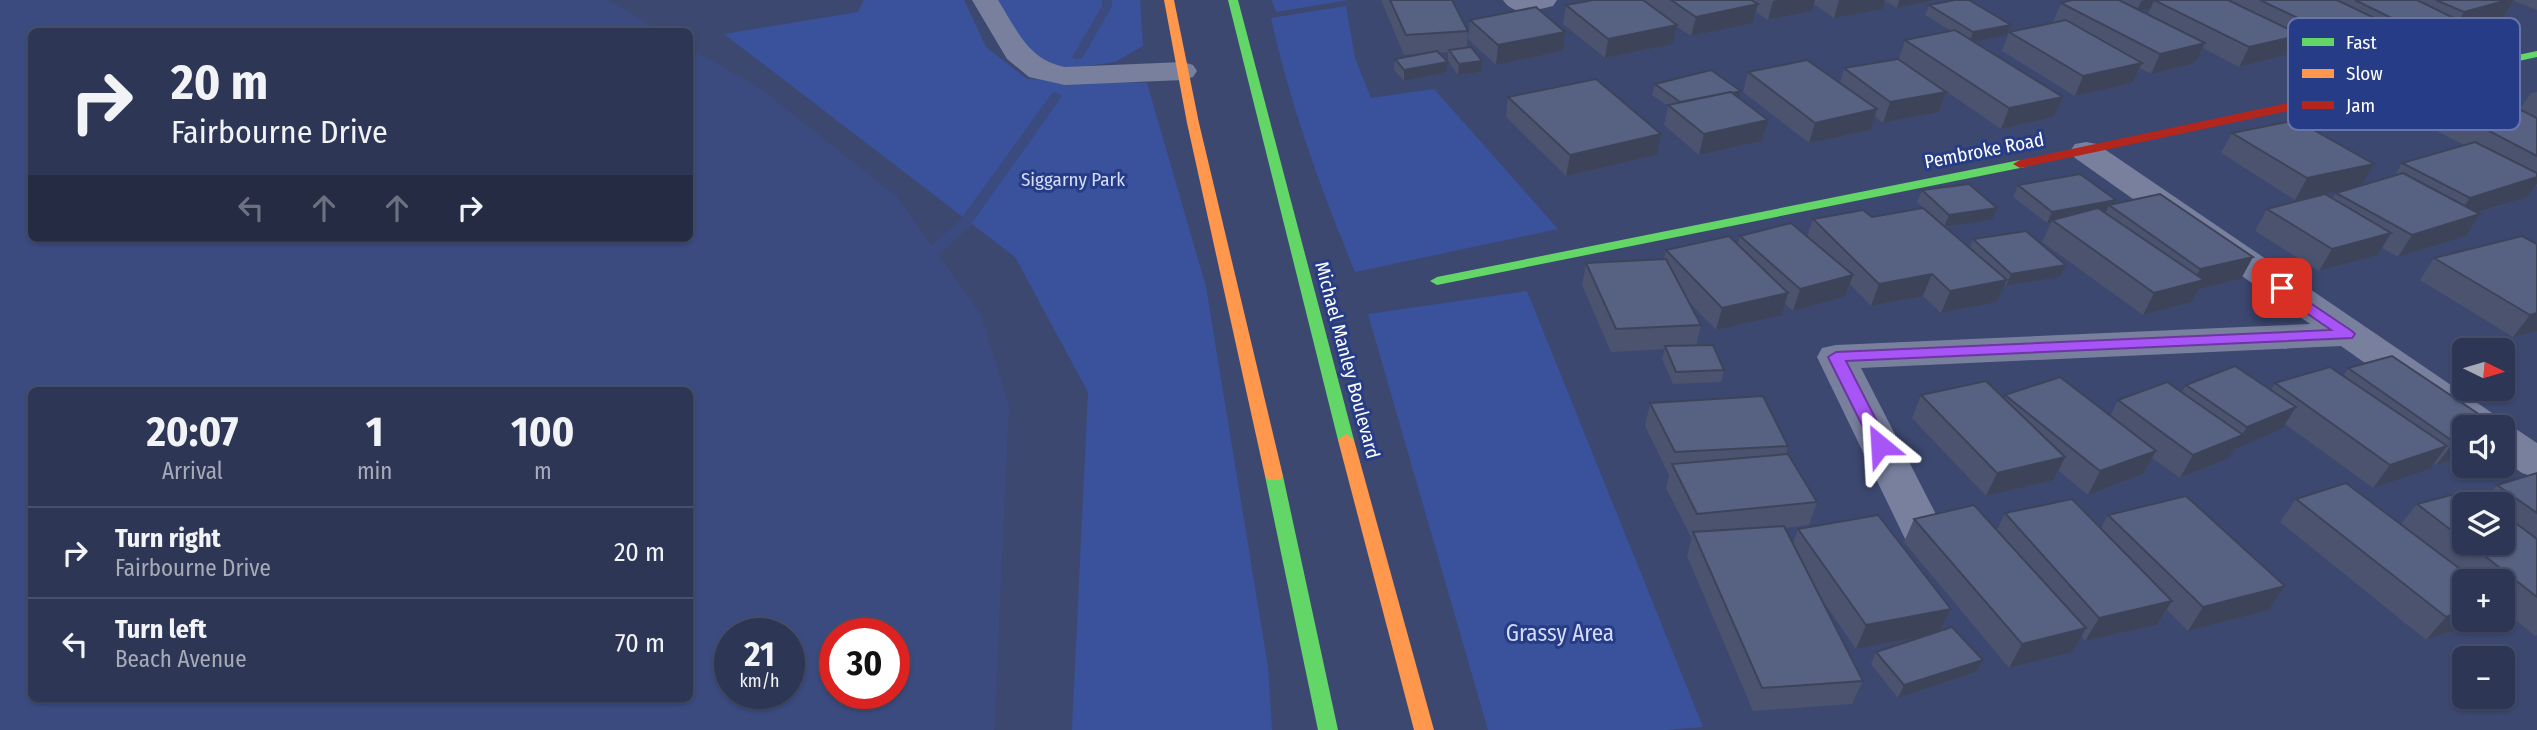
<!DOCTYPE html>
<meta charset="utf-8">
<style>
body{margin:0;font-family:"Fira Sans Condensed",sans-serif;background:#353e5a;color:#f1f3f6;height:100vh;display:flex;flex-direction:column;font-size:26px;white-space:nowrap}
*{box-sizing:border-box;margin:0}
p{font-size:23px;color:#a7abb8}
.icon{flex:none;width:38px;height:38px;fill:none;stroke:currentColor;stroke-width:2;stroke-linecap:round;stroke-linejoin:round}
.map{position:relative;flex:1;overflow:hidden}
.sheet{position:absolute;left:28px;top:387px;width:665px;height:315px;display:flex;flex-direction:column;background:#2d3654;border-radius:10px;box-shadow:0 2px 5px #0004,0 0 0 2px #48506b}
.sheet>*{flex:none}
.top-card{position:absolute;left:28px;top:28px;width:665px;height:214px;border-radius:10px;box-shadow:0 2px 5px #0004,0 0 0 2px #48506b;background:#2d3654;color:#f1f3f6;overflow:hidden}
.needle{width:46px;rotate:95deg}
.controls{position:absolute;left:2452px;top:338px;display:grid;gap:14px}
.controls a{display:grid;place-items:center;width:63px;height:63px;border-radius:10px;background:#2d3654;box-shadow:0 2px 5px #0004,0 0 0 2px #48506b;font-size:35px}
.speed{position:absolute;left:714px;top:618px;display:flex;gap:14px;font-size:35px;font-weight:700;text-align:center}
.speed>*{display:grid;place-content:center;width:91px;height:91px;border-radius:50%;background:#2d3654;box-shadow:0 2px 5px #0004,0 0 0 2px #48506b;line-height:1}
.speed small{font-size:18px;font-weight:400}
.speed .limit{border:10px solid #d22;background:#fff;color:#111}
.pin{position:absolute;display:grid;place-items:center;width:60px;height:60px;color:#fff;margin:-30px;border-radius:14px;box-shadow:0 4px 10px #0006}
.me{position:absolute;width:77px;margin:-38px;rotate:333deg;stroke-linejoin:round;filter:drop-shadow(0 0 5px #0008)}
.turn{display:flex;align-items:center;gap:24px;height:147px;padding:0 28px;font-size:32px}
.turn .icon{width:91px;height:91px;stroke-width:2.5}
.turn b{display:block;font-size:49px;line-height:60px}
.lanes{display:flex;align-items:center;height:66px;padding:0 28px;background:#0003;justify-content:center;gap:35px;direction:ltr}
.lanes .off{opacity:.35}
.eta{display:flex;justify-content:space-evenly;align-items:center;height:119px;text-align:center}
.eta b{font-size:42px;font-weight:700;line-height:49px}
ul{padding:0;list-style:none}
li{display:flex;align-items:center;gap:21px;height:91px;padding:0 28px;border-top:2px solid #48506b}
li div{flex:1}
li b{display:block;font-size:26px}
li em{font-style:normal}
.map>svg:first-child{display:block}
</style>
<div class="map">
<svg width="2537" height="730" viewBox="0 0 2537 730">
<rect width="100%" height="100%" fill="#3c4870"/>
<!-- green -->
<g fill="#3a529c">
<polygon points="864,0 964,0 986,47 1027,79 1147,83 1206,287 1268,667 1272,730 1072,730 1088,392 1015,257 724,34 858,12"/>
<polygon points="995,0 1140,0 1143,46 1115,62 1072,68 1045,64 1022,46"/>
<polygon points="1272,0 1349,0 1276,12"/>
<path d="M1346,6l9,52 16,40 63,-9 124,140 -203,43c-34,-83 -65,-167 -84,-254z"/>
<polygon points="1527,291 1703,727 1665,730 1488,730 1368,314"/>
</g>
<!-- water -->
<path fill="#3b4b80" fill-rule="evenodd" d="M0,0h608l52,31 -628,1v206h658v-190l71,41 136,108 84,118 28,92 -15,323h-994zM32,390h658v308h-658zM730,634h59v59h-59zM835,634h59v59h-59z"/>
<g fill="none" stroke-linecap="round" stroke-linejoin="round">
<!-- stream -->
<g fill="#3b4b80" fill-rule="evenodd">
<polygon points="1102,0 1112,0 1112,6 1082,59 1074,59 1072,57 1102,6"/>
<polygon points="1056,92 1062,96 970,226 940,253 930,253 928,250 930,247 960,220 1052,93"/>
</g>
<!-- street -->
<g fill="#78809e" fill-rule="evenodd">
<path d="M972,0h26c19,30 30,60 67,67l118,-5 10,3 4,6 -4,6 -10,3 -118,5 -36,-8 -22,-18z"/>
<path d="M1503,0h54l-4,6c-18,4 -38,12 -50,-6z"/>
<polygon points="2086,142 2097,144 2498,417 2503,425 2516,429 2537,443 2537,478 2522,473 2502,459 2502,427 2464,427 2464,433 2341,346 1861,368 1946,534 1940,545 1924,550 1908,545 1817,357 1822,348 1836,345 2310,324 2075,158 2070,151 2075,144"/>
</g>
<!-- fast -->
<g fill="#63d668" fill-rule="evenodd">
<polygon points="1228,0 1238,0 1354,440 1346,446 1338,440"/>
<polygon points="2537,51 2537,57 2378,92 2372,88 2378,84"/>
<polygon points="2020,160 2027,164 2025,167 1437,285 1430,281 1437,277"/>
<polygon points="1274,470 1280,472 1283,476 1338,730 1318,730 1265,476 1268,472"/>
</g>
<!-- slow -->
<g fill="#ff974d" fill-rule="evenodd">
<polygon points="1164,0 1174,0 1199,123 1283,476 1280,480 1268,480 1265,476 1187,123"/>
<polygon points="1346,434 1354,440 1434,730 1414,730 1338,440"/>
</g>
<!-- jam -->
<polygon fill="#b3261e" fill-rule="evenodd" points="2378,84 2382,85 2382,91 2020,168 2013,164 2020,160"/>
</g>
<!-- wall -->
<g fill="#4b536f" fill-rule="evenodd">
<polygon points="1381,0 1452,0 1468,31 1467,48 1481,72 1458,75 1448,61 1448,52 1439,53 1448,62 1447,72 1404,81 1394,70 1395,59 1427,53 1404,55"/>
<polygon points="1593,0 1935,0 1897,8 1885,1 1883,9 1834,18 1814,4 1812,11 1768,20 1756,12 1753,23 1691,36 1676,26 1673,44 1605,58 1563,24 1566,5"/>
<polygon points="1951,0 1969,0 2011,25 2007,35 1974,42 2063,97 2054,117 2001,129 1921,74 1946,92 1939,112 1883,123 1875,116 1871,130 1809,143 1743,92 1748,72 1840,83 1844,68 1899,59 1905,40 1951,31 1925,15 1929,5 1952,1"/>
<path d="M2072,0h156l3,2 1,-2h305v10l-23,-9 -10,16 -47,13 -7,11 -47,8 -25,-13 -4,6 -53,12 -24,-12 -7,12 -51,13 -36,-19 -7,15 -45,11 -11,-6 -7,15 -58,13 -73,-45 7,-19 45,-9 -1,-1 8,-19zM2151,8l-3,6 -8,-4z"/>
<polygon points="1470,20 1563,51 1496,65 1468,39"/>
<polygon points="1655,84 1741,91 1740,98 1762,141 1699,155 1664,125 1668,106 1652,95"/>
<polygon points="2537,92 2537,185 2528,197 2477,213 2466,236 2398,257 2382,248 2378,255 2319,271 2255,231 2267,209 2332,199 2336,193 2359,186 2295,200 2221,153 2232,133 2361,185 2395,176 2402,163 2464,145 2435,130 2447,109 2520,109 2531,93"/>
<polygon points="1508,97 1657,155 1566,176 1506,117"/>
<polygon points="2018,185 2114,204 2241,279 2199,289 2192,302 2143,315 2042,242 2051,223 2047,223 2013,197"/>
<polygon points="1922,190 1992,220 1945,227 1970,248 1973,239 2060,277 2006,286 2005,284 1997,302 1941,313 1923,296 1871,306 1850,284 1845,297 1793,311 1785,304 1782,315 1716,330 1689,302 1701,325 1696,346 1724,370 1721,382 1673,384 1662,359 1665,349 1611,352 1582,285 1586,263 1664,259 1666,250 1738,244 1740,236 1807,237 1813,219 1872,217 1936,219 1917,202"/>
<polygon points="2537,244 2537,331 2513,337 2420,280 2434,258"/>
<polygon points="2392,356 2464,456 2436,465 2434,463 2430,469 2373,488 2285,424 2282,429 2235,449 2229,458 2180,478 2152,458 2143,474 2088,495 2059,471 2054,480 1986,496 1912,418 1921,395 2004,399 2005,395 2110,416 2118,400 2182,392 2186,385 2271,390 2275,383 2343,376 2348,368"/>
<polygon points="1650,403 1788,446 1786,454 1817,502 1809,525 1785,528 1793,544 1798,529 1951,609 1940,631 1983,660 1976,672 1898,698 1871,664 1876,652 1929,635 1856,649 1817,592 1863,681 1852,704 1753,711 1687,556 1692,537 1691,537 1666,488 1669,475 1645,426"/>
<path d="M2537,473v162l-2,1 -33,-27v-28h-38v39h18l-3,2 -53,18 -146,-118 16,-23 105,25 16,-20 68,-4 12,-15zM2464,504h38v38h-38z"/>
<polygon points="2005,513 2101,528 2108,515 2285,586 2269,610 2188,631 2167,610 2157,625 2085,641 2081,636 2073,652 2009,668 1904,542 1914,519 1997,530"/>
</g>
<!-- shaded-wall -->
<g fill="#3d445a">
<polygon points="1778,0 1815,0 1812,11 1768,20 1773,1"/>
<polygon points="1839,0 1885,0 1883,9 1834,18"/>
<polygon points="1899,0 1935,0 1897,8"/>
<polygon points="2145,0 2154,0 2151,8 2137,11 2141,1"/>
<polygon points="2508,0 2514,0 2504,17 2457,30 2450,41 2403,49 2414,29 2458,22 2464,12"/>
<polygon points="1758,4 1753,23 1691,36 1696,17"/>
<polygon points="2385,23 2374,42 2321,54 2331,34"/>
<polygon points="1677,25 1673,44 1605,58 1608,39"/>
<polygon points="2011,25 2007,35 1969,43 1973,32"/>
<polygon points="1565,32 1563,51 1496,65 1498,45"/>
<polygon points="2301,35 2290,54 2239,67 2249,47"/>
<polygon points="2205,43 2196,63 2151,74 2160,54"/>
<polygon points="1482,61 1481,72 1458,75 1459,64"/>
<polygon points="1448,62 1447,72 1404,81 1404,70"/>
<polygon points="2142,63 2133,83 2075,96 2083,76"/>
<polygon points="1741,91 1739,102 1682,117 1684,105"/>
<polygon points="1946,92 1939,112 1883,123 1890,102"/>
<polygon points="2063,97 2054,117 2001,129 2009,108"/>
<polygon points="1877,109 1871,130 1809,143 1815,123"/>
<polygon points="1768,120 1762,141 1699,155 1704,134"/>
<polygon points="1661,134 1657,155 1566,176 1570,155"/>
<polygon points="2374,164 2361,186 2295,200 2307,178"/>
<polygon points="2537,177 2537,184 2528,197 2455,219 2470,198"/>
<polygon points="2116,200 2112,207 2109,205 2106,212 2055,222 2052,220 2051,223 2047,223 2052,212"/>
<polygon points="1997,208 1992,220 1944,227 1949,215"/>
<polygon points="2480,214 2466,236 2398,257 2412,235"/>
<polygon points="2391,233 2378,255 2319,271 2332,249"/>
<polygon points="2253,257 2241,279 2199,289 2192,302 2143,315 2154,293 2192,283 2200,269"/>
<polygon points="2066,265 2060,277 2006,286 2011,274"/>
<polygon points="1932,274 1923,296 1871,306 1879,284"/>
<polygon points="1853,275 1845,297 1793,311 1800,289"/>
<polygon points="2007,280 1997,302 1941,313 1950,291"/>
<polygon points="1788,293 1782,315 1716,330 1722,308"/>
<polygon points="2537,313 2537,331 2513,337 2530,315"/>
<polygon points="2296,407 2282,429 2235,449 2229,458 2180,478 2193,455 2241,436 2247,427"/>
<polygon points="2464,438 2464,456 2436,465 2454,442"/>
<polygon points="2447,446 2430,469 2373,488 2390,465"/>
<polygon points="2156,451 2143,474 2088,495 2100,471"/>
<polygon points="2065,457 2054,480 1986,496 1997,473"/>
<polygon points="2285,586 2269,610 2188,631 2203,607"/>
<polygon points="2172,601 2157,625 2085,641 2099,618"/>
<polygon points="1951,609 1939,633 1856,649 1866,625"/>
<polygon points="2464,611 2464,620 2482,620 2479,622 2426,640 2446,617"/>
<polygon points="2086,628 2073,652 2009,668 2022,644"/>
<polygon points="1983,660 1976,672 1898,698 1904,685"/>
</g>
<!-- building -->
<g fill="#576181" stroke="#3d445a" stroke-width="2">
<polygon points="1390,0 1452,0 1468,31 1406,35"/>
<polygon points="1593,0 1643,0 1677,25 1608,39 1566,5"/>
<polygon points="1671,0 1751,0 1758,4 1696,17"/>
<polygon points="1955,0 1969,0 2011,25 1973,32 1929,5"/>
<polygon points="2072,0 2119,0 2205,43 2160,54 2061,3"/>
<polygon points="2154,0 2228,0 2301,35 2249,47"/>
<polygon points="2260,0 2337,0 2385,23 2331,34"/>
<polygon points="2355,0 2417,0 2462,22 2414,29"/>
<polygon points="2436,0 2508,0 2464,12"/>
<polygon points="1536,7 1565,32 1498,45 1470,20"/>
<polygon points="2066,20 2142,63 2083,76 2009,32"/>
<polygon points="1955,30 2063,97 2009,108 1905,40"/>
<polygon points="1471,47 1482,61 1459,64 1449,50"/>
<polygon points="1437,51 1448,62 1404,70 1395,59"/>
<polygon points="1898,59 1946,92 1890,102 1844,68"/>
<polygon points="1807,60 1877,109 1815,123 1748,72"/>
<polygon points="1711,70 1741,91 1733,93 1731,92 1680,102 1655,84"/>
<polygon points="1596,79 1661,134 1570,155 1508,97"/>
<polygon points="1731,92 1768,120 1704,134 1668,105"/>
<polygon points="2499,99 2537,118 2537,156 2447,109"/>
<polygon points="2296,120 2374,164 2307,178 2232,133"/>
<polygon points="2475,142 2537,173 2537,177 2470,198 2402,163"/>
<polygon points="2403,173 2480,214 2412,235 2336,193"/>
<polygon points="2080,174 2116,200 2052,212 2018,185"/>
<polygon points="1969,184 1997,208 1949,215 1922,190"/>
<polygon points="2160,194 2253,257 2200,269 2109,205"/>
<polygon points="2325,194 2391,233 2332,249 2267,209"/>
<polygon points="1923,208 2007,280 1950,291 1932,274 1879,284 1813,219 1863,210 1872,217"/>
<polygon points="2098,208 2204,280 2154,293 2052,220"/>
<polygon points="1791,223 1853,275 1800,289 1740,236"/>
<polygon points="2026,231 2066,265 2011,274 1973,239"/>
<polygon points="1729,236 1788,293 1722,308 1666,250"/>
<polygon points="2522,236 2537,244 2537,313 2530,315 2434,258"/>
<polygon points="1666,259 1701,325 1616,329 1586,263"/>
<polygon points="1713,345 1724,370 1676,372 1665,346"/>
<polygon points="2392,356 2498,427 2464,427 2464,438 2454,442 2348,368"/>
<polygon points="2235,366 2296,407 2247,427 2186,385"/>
<polygon points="2330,367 2447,446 2390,465 2275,383"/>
<polygon points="2060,377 2156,451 2100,471 2005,395"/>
<polygon points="1986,381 2065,457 1997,473 1921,395"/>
<polygon points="2167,382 2243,435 2193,455 2118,400"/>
<polygon points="1763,396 1788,446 1675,452 1650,403"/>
<polygon points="1788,454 1817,502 1697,514 1672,464"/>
<polygon points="2537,473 2537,513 2497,485"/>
<polygon points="2346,483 2476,581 2464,581 2464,611 2446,617 2296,499"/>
<polygon points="2470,490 2490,504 2464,504 2464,540 2417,504"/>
<polygon points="2186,496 2285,586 2203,607 2108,515"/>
<polygon points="2072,499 2172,601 2099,618 2005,513"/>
<polygon points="1974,505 2086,628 2022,644 1914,519"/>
<polygon points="2502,513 2537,539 2537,597 2467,542 2502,542"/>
<polygon points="1878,515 1951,609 1866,625 1798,529"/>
<polygon points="1784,526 1863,681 1762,688 1693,532"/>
<polygon points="1952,627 1983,660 1904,685 1876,652"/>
</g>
<!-- route -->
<polygon fill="#a855f7" stroke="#6d37a1" stroke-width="2" points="2282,284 2352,331 2355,334 2352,338 1846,361 1889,445 1880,451 1872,445 1828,357 1836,352 2331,330 2276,292 2274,288"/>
<g text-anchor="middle" stroke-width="6" stroke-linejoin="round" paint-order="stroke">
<!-- street labels -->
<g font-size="19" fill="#fff" stroke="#263c86">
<text transform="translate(1984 150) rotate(-11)" y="7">Pembroke Road</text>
<text transform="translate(1348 360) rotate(75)" y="7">Michael Manley Boulevard</text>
</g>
<!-- park labels -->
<g font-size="19" fill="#d5ddf6" stroke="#263c86">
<text x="1073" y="186">Siggarny Park</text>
</g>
<!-- near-park labels -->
<g font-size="23" fill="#d5ddf6" stroke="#263c86">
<text x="1560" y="641">Grassy Area</text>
</g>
</g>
<!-- legend -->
<rect x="2288" y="18" width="232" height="112" rx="10" fill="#263c86" stroke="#6776aa" stroke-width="2"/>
<rect x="2302" y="38" width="32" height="8" fill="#63d668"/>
<rect x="2302" y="69" width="32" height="9" fill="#ff974d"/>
<rect x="2302" y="101" width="32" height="8" fill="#b3261e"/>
<g font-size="19" fill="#fff">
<text x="2346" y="49">Fast</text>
<text x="2346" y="80">Slow</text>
<text x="2346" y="112">Jam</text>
</g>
</svg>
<div class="controls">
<a><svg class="needle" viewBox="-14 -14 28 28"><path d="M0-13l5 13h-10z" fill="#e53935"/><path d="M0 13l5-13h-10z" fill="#a7abb8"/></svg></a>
<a><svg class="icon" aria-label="sound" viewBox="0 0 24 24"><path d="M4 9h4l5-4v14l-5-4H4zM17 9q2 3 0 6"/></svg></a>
<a><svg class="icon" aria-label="layers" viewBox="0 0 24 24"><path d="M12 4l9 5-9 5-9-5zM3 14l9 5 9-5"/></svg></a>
<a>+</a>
<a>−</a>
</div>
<div class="speed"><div>21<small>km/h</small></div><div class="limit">30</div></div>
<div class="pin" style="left:2282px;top:288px;background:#d93025"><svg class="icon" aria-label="arrive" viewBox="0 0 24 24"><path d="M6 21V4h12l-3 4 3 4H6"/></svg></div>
<svg class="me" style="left:1880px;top:445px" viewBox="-20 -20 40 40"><path d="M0-17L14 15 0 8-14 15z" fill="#a855f7" stroke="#fff" stroke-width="4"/></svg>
<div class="top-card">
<div class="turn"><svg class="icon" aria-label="right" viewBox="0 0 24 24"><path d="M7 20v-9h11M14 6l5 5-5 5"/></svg><div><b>20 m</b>Fairbourne Drive</div></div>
<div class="lanes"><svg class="icon off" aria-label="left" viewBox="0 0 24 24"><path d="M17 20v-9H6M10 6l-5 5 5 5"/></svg><svg class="icon off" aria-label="ahead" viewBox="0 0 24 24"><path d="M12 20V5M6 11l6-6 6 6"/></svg><svg class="icon off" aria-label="ahead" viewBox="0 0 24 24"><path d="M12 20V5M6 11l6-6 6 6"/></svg><svg class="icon" aria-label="right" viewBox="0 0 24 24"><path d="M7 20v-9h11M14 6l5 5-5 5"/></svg></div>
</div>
<section class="sheet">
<div class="eta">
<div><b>20:07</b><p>Arrival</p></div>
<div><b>1</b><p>min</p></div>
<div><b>100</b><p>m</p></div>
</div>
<ul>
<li><svg class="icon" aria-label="right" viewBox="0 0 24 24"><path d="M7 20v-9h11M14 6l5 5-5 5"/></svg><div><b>Turn right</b><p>Fairbourne Drive</p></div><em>20 m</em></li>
<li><svg class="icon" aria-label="left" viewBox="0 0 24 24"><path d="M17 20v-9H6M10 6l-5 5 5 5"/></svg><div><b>Turn left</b><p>Beach Avenue</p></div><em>70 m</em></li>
</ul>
</section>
</div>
